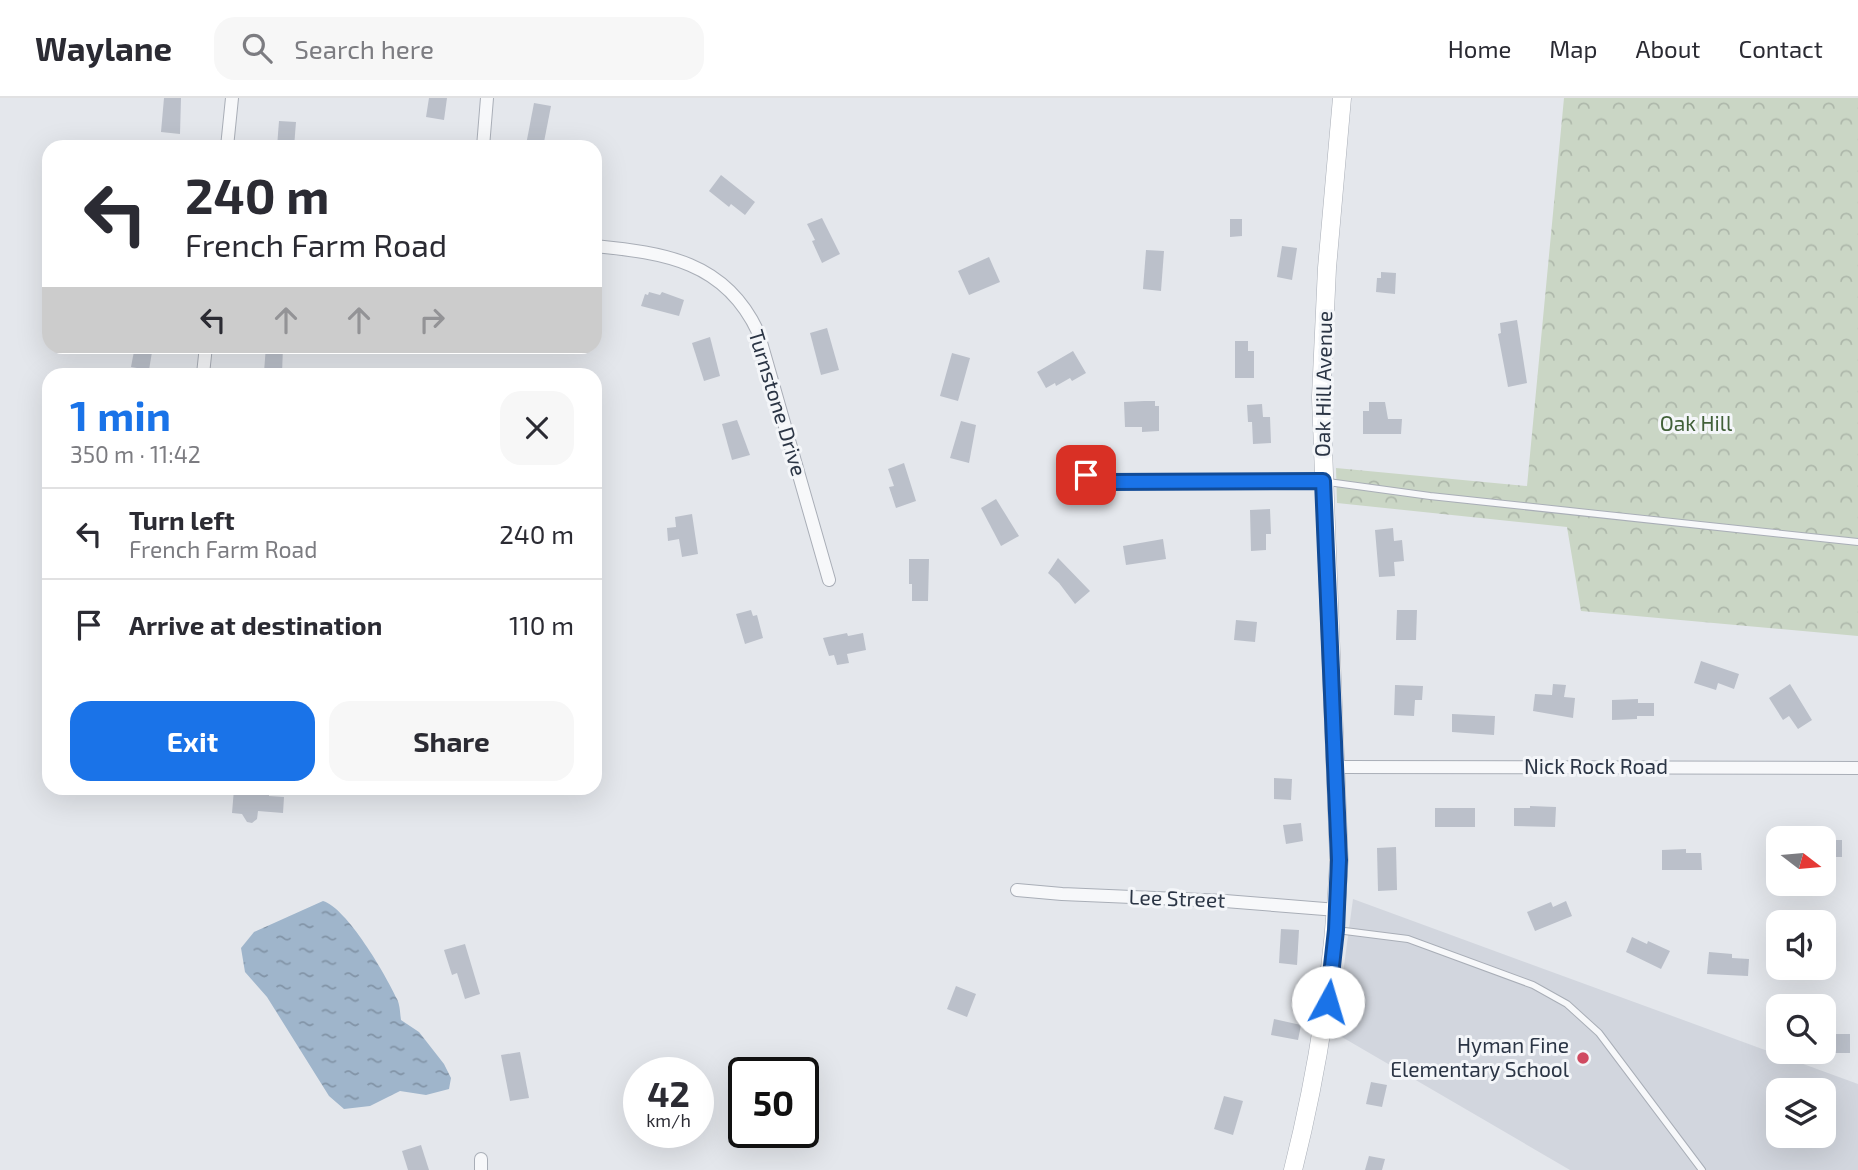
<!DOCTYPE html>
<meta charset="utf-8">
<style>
body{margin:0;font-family:"Exo 2",sans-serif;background:#f7f7f7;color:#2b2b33;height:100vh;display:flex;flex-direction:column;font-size:26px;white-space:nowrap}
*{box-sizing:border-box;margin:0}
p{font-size:23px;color:#7c7c81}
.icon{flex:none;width:38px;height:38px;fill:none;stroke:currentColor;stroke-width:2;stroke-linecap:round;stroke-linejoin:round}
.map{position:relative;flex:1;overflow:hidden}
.panel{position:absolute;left:42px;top:270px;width:560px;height:427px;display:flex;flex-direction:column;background:#fff;border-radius:21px;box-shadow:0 7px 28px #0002}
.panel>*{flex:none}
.banner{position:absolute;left:42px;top:42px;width:560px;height:214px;border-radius:21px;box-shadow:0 7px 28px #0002;background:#fff;color:#2b2b33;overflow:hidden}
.needle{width:46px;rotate:106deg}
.buttons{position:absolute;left:1766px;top:728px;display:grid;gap:14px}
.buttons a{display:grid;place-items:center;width:70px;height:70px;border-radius:14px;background:#fff;box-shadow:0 7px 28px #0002;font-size:35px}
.speed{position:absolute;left:623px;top:959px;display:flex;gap:14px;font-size:35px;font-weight:700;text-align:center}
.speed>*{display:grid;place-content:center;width:91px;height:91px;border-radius:50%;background:#fff;box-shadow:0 7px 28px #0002;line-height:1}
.speed small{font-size:18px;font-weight:400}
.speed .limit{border:4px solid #111;border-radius:10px;background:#fff;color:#111}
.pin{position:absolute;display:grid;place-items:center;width:60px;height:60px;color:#fff;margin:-30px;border-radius:14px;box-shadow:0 4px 10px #0006}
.me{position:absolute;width:77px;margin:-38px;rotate:6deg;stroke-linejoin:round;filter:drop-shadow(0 0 5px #0008)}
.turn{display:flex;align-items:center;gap:24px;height:147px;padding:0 28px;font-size:32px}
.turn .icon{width:91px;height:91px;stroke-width:2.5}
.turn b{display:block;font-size:49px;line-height:60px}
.lanes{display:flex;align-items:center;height:66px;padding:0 28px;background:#0003;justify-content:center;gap:35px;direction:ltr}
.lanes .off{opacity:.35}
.round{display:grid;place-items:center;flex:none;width:74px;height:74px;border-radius:21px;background:#f7f7f7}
.overview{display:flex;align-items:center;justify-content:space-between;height:119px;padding:0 28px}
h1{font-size:42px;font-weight:700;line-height:52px;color:#1a73e8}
.button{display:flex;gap:14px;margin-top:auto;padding:14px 28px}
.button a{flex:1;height:80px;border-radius:21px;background:#1a73e8;color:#fff;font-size:28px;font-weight:700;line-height:80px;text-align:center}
.button a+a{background:#f7f7f7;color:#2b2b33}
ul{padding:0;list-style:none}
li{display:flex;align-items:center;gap:21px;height:91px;padding:0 28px;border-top:2px solid #e1e1e2}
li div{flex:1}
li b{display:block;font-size:26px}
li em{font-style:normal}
header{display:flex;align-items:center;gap:42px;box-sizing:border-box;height:98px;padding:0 35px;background:#fff;border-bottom:2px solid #e1e1e2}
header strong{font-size:33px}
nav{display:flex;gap:38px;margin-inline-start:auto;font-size:24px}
.search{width:490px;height:63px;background:#f7f7f7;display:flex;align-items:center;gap:18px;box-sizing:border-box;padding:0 24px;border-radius:21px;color:#7c7c81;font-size:26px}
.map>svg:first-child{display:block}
</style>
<header>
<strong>Waylane</strong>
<div class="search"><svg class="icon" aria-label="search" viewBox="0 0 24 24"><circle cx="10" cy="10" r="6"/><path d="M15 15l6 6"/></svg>Search here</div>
<nav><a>Home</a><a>Map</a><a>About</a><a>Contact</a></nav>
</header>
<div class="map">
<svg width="1858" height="1072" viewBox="0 0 1858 1072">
<defs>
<pattern id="forest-crowns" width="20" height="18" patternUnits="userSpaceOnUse" patternTransform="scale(1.75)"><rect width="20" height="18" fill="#cad6c5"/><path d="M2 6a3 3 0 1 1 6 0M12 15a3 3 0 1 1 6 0" fill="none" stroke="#aeb8ab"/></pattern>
<pattern id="water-ripples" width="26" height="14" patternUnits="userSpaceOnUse" patternTransform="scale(1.75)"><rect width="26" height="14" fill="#9fb5cb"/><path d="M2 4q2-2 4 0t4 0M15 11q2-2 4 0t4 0" fill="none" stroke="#8294a7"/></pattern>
</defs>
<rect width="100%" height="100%" fill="#e4e7ec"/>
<!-- built -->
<path fill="#d2d6de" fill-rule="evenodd" d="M1353,801l505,185v86h-288l-235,-137zM1778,992h46v46h-46z"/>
<!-- forest -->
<polygon fill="url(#forest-crowns)" points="1564,0 1858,0 1858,538 1581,513 1567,429 1337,405 1336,370 1527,388"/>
<!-- water -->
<path fill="url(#water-ripples)" d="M323,803c24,7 63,74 74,98 3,6 3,14 4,21l18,12 25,32 7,14 -2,11 -23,6 -26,-4 -30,15 -26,3 -15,-13 -62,-99 -22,-25 -4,-24 13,-16z"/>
<!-- building -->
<g fill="#bbc0ca">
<polygon points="164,0 181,0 180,36 161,34"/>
<polygon points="429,0 447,0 444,22 426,19"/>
<polygon points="534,5 551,8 543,49 526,47"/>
<polygon points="279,23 296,24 294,49 277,49"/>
<polygon points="721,77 755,104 745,117 731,106 729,109 709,93"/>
<polygon points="822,120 840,156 822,165 812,143 815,142 807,126"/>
<polygon points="1230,121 1242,121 1242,138 1230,139"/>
<polygon points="1282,148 1297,150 1292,182 1277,179"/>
<polygon points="1146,152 1164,153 1161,193 1143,191"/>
<polygon points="989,159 1000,184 969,197 958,173"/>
<polygon points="1381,174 1396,175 1395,196 1376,194 1377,180 1381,180"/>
<polygon points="649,194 660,197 662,194 684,202 679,218 641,208 645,196 648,197"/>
<polygon points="1517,222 1527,285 1508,289 1498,236 1501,235 1500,225"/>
<polygon points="827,230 839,272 821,277 810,235"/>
<polygon points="710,239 720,278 704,283 692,245"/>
<polygon points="1235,243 1248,243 1248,253 1254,253 1254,280 1235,280"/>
<polygon points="135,248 153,248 149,272 131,269"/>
<polygon points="266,248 283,248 282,276 264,274"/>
<polygon points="1073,253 1086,275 1072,283 1070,280 1056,288 1055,285 1046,290 1037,274"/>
<polygon points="952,255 970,260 958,303 940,298"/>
<polygon points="1144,303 1155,303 1155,308 1159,308 1159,333 1142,334 1142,329 1125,329 1124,304"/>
<polygon points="1369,304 1385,304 1388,321 1402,321 1401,336 1363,336 1363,313 1369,313"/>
<polygon points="1262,306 1263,319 1270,319 1271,345 1253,346 1252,324 1248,324 1247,307"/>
<polygon points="737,322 750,357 732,362 722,326"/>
<polygon points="961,323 976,327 969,365 950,360"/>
<polygon points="904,365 916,403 896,410 889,389 894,388 888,371"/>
<polygon points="996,401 1019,438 1001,448 981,410"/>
<polygon points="1270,411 1271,436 1266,436 1266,452 1251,453 1250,412"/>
<polygon points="692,416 698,456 682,459 679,441 668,443 667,430 676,429 675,419"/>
<polygon points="1393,430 1394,443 1402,442 1404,463 1394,464 1395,478 1379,479 1375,432"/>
<polygon points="1163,441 1166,461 1126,467 1123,448"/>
<polygon points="1058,460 1090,493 1075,506 1059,485 1048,475"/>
<polygon points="909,461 929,461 928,503 912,503 912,486 909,486"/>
<polygon points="751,512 753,518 757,517 763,540 745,546 736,516"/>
<polygon points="1397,512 1417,512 1416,542 1396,542"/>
<polygon points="1236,522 1257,524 1255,544 1234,542"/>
<polygon points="847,535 848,538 863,535 866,552 847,556 849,565 837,567 834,557 829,558 823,540"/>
<polygon points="1701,563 1739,576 1734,591 1718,585 1716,592 1694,585"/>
<polygon points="1553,586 1566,587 1564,599 1575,600 1573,620 1533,613 1535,596 1552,597"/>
<polygon points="1790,586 1812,622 1798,631 1789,618 1783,622 1769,600"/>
<polygon points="1395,587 1423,588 1422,602 1415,602 1414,618 1394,617"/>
<polygon points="1638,601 1638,605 1654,605 1654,618 1637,618 1637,621 1612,622 1612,602"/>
<polygon points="1452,616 1495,618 1494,637 1452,634"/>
<polygon points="1274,680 1292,681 1291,702 1274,701"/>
<polygon points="234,691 269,694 269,698 284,699 283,715 258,713 257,721 252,725 247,724 242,716 232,715"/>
<polygon points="1530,708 1556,709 1555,729 1514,728 1514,710 1530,710"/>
<rect x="1435" y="710" width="40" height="19"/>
<polygon points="1301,725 1303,743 1286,746 1283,727"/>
<rect x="1824" y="742" width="18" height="17"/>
<polygon points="1396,749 1397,792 1378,793 1377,750"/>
<polygon points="1686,751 1686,755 1701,755 1702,772 1662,772 1662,752"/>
<polygon points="1566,803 1572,818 1535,833 1527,814 1551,804 1553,809"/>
<polygon points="1281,831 1299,832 1297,867 1279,865"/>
<polygon points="1632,839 1647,846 1648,843 1670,853 1661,871 1626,854"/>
<polygon points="465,846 480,896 465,901 457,875 452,877 444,852"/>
<polygon points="1709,854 1732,856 1732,860 1749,861 1748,878 1707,876"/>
<polygon points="956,888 976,896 967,919 947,911"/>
<polygon points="1274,921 1301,927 1298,942 1271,937"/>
<polygon points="1825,936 1850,936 1850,955 1824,955"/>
<polygon points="520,954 529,1000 510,1003 501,957"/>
<polygon points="1371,984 1387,987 1382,1009 1366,1006"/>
<polygon points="1224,998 1243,1003 1233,1037 1214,1031"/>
<polygon points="421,1047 429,1072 408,1072 402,1053"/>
<polygon points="1369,1058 1385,1061 1382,1072 1365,1072"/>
</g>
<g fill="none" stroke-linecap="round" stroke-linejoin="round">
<defs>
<g id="service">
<polyline points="1328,384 1430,398 1858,444"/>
<polyline points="1337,832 1408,841 1533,887 1567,906 1599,935 1702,1072"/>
</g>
<g id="minor">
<polyline points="227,49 232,0"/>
<polyline points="483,49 487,0"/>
<path d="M595,148c69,7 130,15 163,86l71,248"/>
<polyline points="203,276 206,248"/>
<polyline points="1068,369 1105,384 1323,383"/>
<polyline points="1335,669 1858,670"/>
<polyline points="1017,792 1062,796 1225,803 1337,812"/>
<polyline points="481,1061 481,1072"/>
</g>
<path id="secondary" d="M1293,1072c26,-103 41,-204 46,-310l-18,-463 6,-129 15,-170"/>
</defs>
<!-- service casing -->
<use href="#service" stroke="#a9aeb7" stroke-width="8"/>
<!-- minor casing -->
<use href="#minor" stroke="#a9aeb7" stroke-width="14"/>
<!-- secondary casing -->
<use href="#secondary" stroke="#a9aeb7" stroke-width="19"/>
<!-- service -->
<use href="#service" stroke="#f7f8fa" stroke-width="6"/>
<!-- minor -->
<use href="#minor" stroke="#f7f8fa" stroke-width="12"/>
<!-- secondary -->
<use href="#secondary" stroke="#fff" stroke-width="18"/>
</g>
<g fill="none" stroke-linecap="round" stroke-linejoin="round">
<defs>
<polyline id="route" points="1086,377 1105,384 1323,383 1339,762 1336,832 1328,904"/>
</defs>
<!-- route casing -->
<use href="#route" stroke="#114b97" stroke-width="18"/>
<!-- route -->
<use href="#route" stroke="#1a73e8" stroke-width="12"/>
</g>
<!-- markers -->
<circle fill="#d04a61" stroke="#f4f6f9" stroke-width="2.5" cx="1583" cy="960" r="7"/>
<g text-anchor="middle" stroke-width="6" stroke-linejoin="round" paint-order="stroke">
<!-- street labels -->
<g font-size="21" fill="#2b3545" stroke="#f4f6f9">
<text transform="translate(1324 286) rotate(-89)" y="7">Oak Hill Avenue</text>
<text transform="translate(777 305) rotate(73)" y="7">Turnstone Drive</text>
<text x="1596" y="676">Nick Rock Road</text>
<text transform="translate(1177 801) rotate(2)" y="7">Lee Street</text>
</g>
<!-- park labels -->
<g font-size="21" fill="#416038" stroke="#f4f6f9">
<text x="1696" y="333">Oak Hill</text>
</g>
<!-- poi labels -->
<g font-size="21" fill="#2b3545" stroke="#f4f6f9" text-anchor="end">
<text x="1569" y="955">Hyman Fine<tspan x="1569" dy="24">Elementary School</tspan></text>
</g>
</g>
</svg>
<div class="buttons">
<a><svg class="needle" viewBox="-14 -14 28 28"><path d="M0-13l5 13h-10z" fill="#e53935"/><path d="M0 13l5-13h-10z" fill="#7c7c81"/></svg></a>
<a><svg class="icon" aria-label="sound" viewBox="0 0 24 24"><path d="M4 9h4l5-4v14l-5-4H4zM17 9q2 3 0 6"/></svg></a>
<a><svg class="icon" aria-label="search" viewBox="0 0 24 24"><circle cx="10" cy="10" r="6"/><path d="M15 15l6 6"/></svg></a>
<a><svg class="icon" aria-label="layers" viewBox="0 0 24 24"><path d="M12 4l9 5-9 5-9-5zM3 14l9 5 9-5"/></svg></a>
</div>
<div class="speed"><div>42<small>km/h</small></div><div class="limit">50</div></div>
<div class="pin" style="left:1086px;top:377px;background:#d93025"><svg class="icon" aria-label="arrive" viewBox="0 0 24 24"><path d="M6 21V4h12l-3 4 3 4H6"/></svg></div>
<svg class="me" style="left:1328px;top:904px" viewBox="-20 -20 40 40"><circle r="19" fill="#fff"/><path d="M0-13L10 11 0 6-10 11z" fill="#1a73e8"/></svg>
<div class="banner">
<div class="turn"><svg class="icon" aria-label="left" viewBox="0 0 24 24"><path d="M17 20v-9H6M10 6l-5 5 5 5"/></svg><div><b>240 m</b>French Farm Road</div></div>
<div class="lanes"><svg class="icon" aria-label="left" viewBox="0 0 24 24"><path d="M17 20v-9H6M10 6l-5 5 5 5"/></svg><svg class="icon off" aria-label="ahead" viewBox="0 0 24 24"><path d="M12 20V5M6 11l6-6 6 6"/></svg><svg class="icon off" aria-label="ahead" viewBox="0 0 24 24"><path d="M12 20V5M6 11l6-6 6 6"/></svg><svg class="icon off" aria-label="right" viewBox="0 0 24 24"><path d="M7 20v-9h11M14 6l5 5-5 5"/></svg></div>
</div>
<section class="panel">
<div class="overview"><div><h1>1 min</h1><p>350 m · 11:42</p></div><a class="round"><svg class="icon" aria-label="close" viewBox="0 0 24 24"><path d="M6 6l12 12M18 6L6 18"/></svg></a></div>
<ul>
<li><svg class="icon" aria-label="left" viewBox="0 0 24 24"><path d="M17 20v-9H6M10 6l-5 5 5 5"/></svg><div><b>Turn left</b><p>French Farm Road</p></div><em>240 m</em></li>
<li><svg class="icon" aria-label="arrive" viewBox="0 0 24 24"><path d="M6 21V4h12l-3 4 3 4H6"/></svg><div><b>Arrive at destination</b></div><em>110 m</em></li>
</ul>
<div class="button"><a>Exit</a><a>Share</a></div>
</section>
</div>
